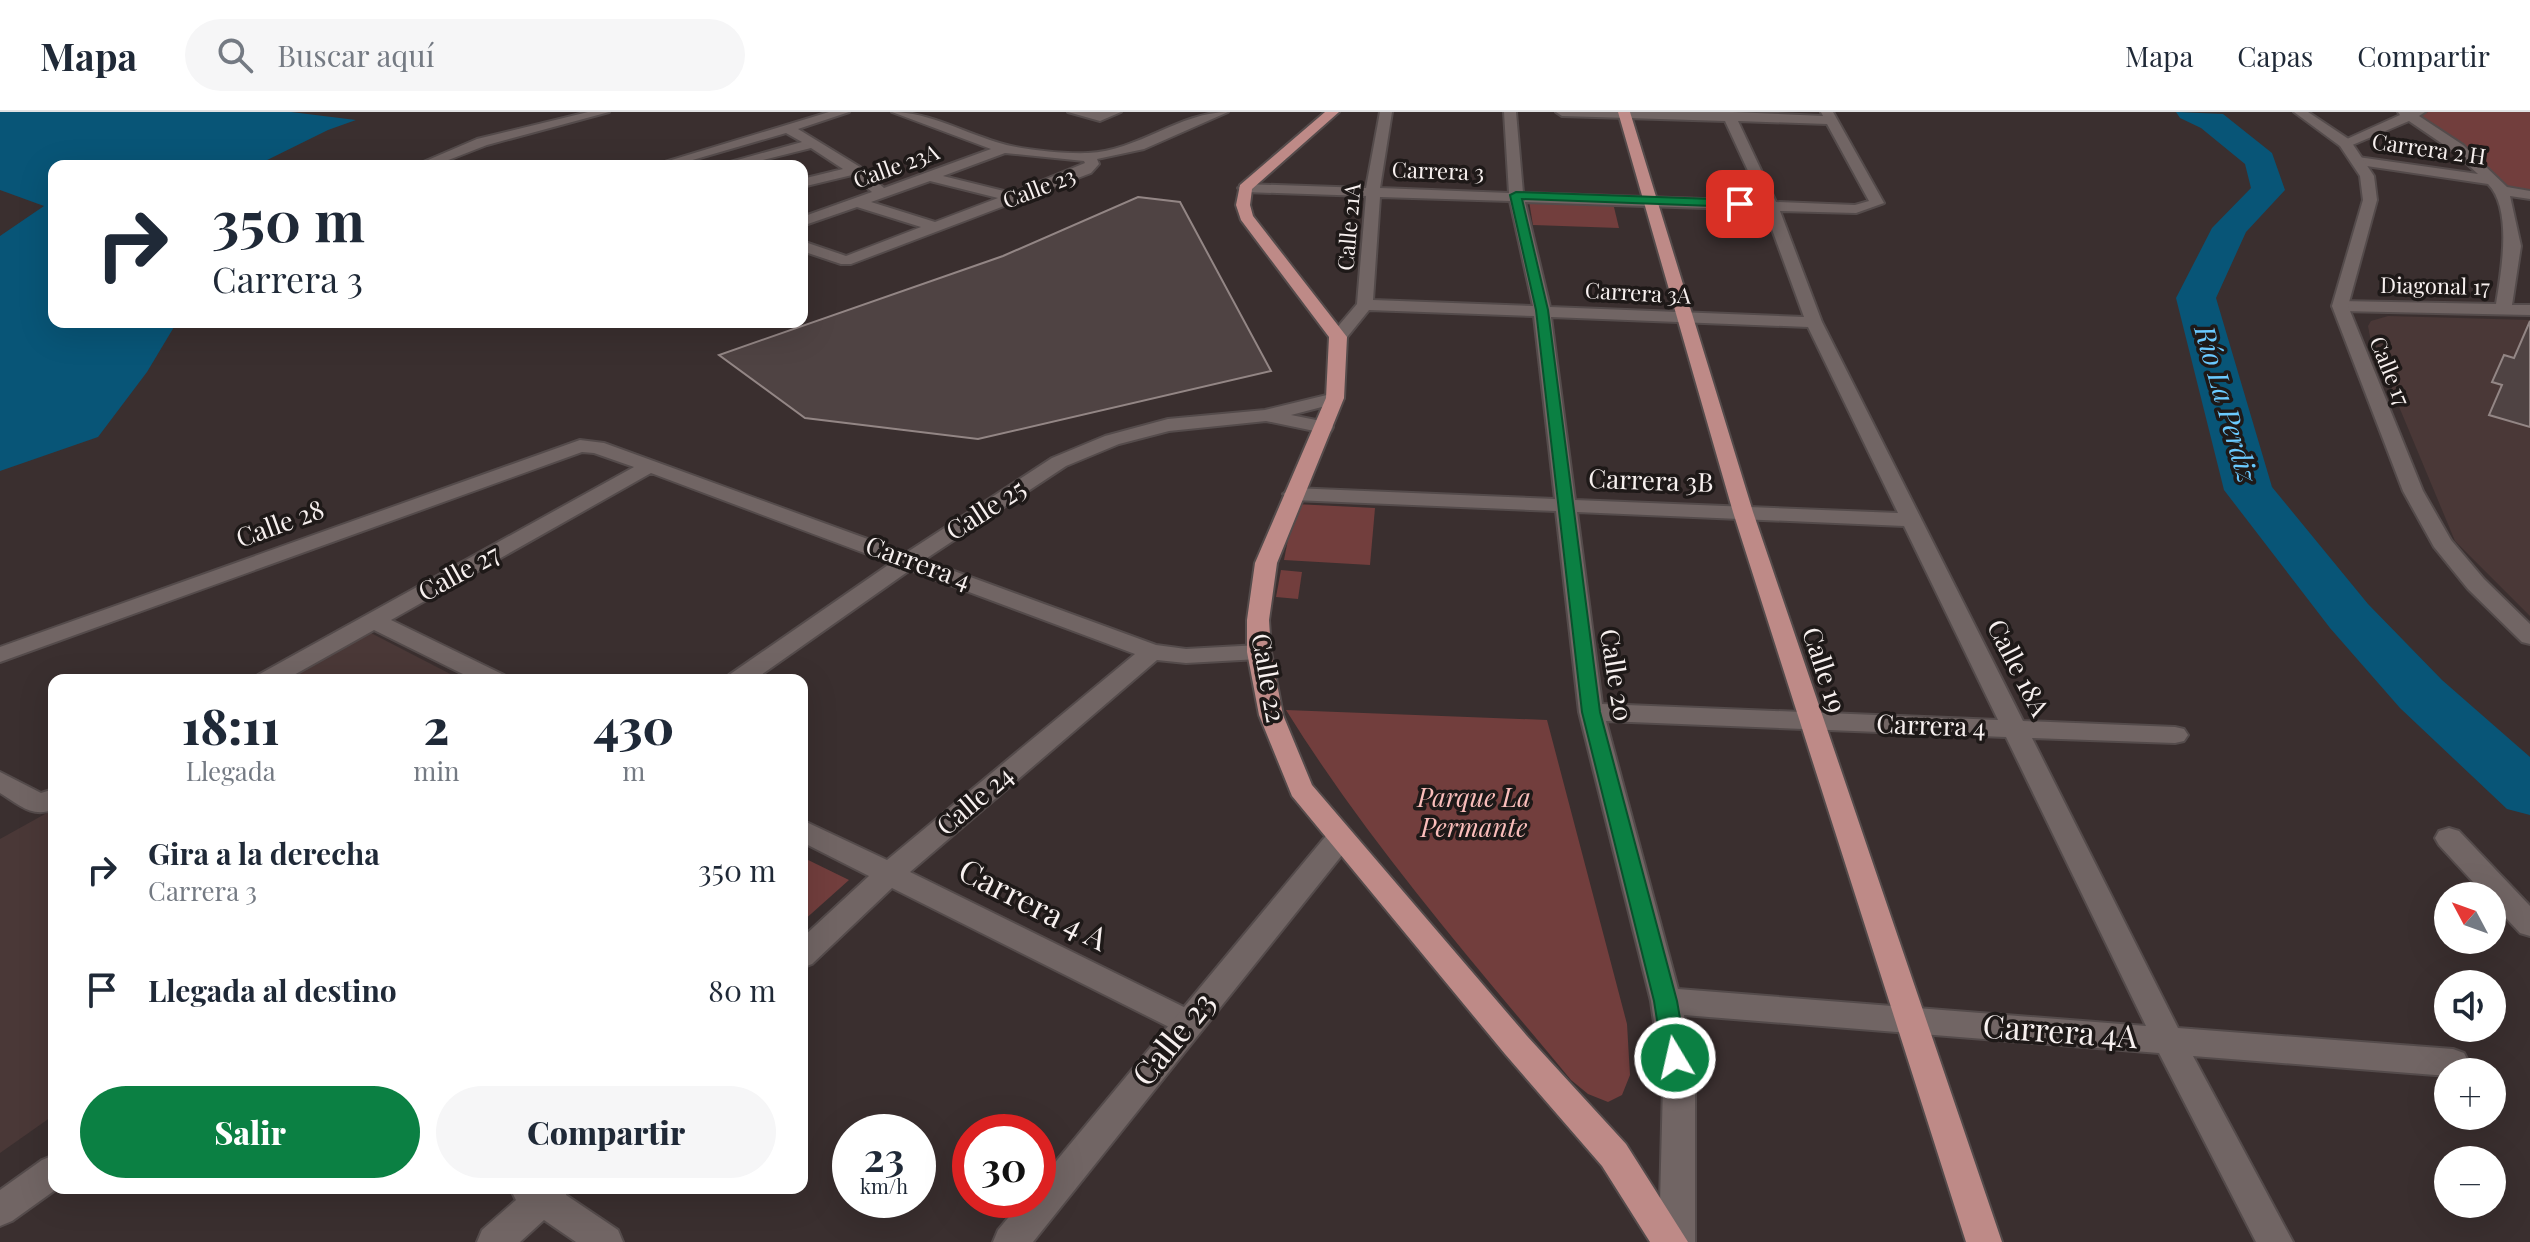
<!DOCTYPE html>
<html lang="es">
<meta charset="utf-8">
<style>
body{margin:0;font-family:"Playfair Display",serif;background:#f6f6f7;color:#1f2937;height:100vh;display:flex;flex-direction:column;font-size:30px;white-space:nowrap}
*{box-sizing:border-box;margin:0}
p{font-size:26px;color:#747a83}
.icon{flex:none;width:44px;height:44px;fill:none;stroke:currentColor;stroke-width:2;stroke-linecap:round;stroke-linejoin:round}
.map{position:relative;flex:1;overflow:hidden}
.details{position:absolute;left:48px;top:562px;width:760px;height:520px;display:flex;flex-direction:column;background:#fff;border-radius:16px;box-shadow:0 8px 32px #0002}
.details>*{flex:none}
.guide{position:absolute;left:48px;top:48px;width:760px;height:168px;border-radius:16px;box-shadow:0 8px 32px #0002;background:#fff;color:#1f2937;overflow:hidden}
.needle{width:52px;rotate:311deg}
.controls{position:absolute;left:2434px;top:770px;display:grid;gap:16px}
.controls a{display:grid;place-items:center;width:72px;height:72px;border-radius:50%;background:#fff;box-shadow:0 8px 32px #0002;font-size:40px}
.speed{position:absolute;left:832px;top:1002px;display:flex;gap:16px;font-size:40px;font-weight:700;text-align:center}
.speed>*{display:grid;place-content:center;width:104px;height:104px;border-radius:50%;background:#fff;box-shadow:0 8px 32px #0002;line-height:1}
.speed small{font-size:20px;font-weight:400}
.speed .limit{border:12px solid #d22;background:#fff;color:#111}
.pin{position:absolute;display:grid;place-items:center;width:68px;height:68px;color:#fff;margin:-34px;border-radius:16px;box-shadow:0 4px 12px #0006}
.me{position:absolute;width:88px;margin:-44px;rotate:351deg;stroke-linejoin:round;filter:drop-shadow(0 0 6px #0008)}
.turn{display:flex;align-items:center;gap:28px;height:168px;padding:0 32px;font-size:36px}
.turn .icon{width:104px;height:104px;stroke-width:2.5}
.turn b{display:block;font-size:56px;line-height:68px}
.eta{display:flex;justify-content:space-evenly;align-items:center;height:136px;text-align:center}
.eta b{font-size:48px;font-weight:800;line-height:56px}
.primary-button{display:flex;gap:16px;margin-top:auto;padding:16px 32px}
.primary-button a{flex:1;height:92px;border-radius:48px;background:#0b8043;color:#fff;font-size:32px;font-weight:800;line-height:92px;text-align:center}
.primary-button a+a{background:#f6f6f7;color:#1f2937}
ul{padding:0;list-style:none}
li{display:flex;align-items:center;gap:24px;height:120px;padding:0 32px}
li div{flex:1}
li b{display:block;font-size:30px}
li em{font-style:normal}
header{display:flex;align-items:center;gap:48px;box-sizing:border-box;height:112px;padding:0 40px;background:#fff;border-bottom:2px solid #e0e1e3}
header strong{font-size:38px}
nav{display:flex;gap:44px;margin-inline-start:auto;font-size:28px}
.search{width:560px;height:72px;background:#f6f6f7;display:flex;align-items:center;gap:20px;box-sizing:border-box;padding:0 28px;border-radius:44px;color:#747a83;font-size:30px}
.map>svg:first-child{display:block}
</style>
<header>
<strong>Mapa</strong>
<div class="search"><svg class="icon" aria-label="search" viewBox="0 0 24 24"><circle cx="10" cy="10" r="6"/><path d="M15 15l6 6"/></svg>Buscar aquí</div>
<nav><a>Mapa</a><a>Capas</a><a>Compartir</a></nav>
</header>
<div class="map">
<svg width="2530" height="1130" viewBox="0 0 2530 1130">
<rect width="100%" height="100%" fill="#3a2f2f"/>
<!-- built -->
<g fill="#4a3837">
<polygon points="2388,204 2530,208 2530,504 2455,429 2370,225 2368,214 2371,209"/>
<polygon points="369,520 462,568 283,568"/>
<polygon points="54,697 54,1003 0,1041 0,727"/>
</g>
<!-- green -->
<g fill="#723e3d">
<polygon points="2428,0 2530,0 2530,81 2507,77 2418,4"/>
<polygon points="1529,89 1613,91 1619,116 1533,113"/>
<polygon points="1295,392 1375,396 1370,453 1284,448"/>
<polygon points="1281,458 1302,460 1298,487 1276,485"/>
<path d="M1286,598l261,10 80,304 3,51 -8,20 -14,7 -20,-8 -17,-14c-100,-120 -203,-238 -285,-370z"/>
<polygon points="802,745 849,768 802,810"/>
</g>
<!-- water -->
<polygon fill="#085577" points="0,0 291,0 356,8 328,18 255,54 54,54 54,210 177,210 147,260 98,325 0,359 0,124 44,94 0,78"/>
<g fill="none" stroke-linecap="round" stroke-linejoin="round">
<!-- river -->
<polygon fill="#085577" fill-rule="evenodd" points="2176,0 2223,2 2272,41 2285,78 2246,120 2216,186 2272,375 2368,492 2442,568 2530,645 2530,703 2507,697 2400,596 2330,516 2224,378 2176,186 2212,116 2251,76 2245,52 2201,16 2180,6"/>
</g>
<!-- building -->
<g fill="#4f4343" stroke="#938685" stroke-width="2">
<polygon points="1138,85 1180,90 1271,259 978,327 805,306 719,243 1003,144"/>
<polygon points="2530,209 2530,315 2489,303 2502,273 2492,270 2504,243 2514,246"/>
</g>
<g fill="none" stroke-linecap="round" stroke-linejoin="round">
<defs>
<g id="street">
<polygon points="588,0 609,0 487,33 433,54 414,54 477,27"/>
<path d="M829,0h20l-51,17 62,38 24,21 107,-39 -99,-37c38,0 74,22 111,32 21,6 63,10 85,9 50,-2 92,-41 140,-41l-84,37 -47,10 2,5 -8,9 -240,91h-10l-39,-13v-10l44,15 75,-29 -64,-20 -55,19v-9l70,-25 -20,-17 -50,12v-8l41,-10 -32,-21 -72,18h-23l86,-24 -16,-9 -114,33 -7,-4zM1005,41l79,8 1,2 -73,30 -69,-17zM930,69l68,17 -63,24 -64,-20z"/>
<polygon points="1068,0 1121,0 1100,9"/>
<path d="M1380,0h12l-12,76 129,5 -5,-81h12l7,81 239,8 -37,-80 -163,-5 -6,-4h177l90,4 -2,-4h12l51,91 -28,10 -76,-2 42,111 201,399 152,6 9,2 4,6 -4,6 -9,2 -143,-5 146,290 275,21 11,4 5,10 -4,9h-17v4l-255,-20 100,186h-37l-97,-189 -475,-38 11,71v156h-36l4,-156 -12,-85 -72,-289 -23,-201 -263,-11 -10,-6 10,-6 262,11 -21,-183 -165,-6 -25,31h-12l-3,-4 28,-33 9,-108 -121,-4 -7,-4 7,-4 121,4zM1738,9l89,3 42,77 -14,4 -79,-3zM1380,85l130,4 23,105 -160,-6zM1525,90l240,8 39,107 -254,-10zM1551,205l257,10 90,186 -323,-13zM1577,400l327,14 94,194 -396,-16zM1606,609l400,16 140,289 -468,-37z"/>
<path d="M2398,0h27l-6,4 44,29 44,42 23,4v8l-20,-3 11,50 -9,59h18v10l-190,-4 -8,-5 8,-5 156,3c5,-31 17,-95 -8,-120l-135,-20 -2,-3 7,-4 120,17 -25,-23 -44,-30 -59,25 -12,-3 62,-28z"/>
<polygon points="1335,281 1341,282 1344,286 1341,290 1291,303 1331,311 1333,315 1331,319 1324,321 1266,309 1169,319 1119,332 1066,354 924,448 1156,533 1186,537 1259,533 1267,535 1271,540 1267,545 1259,547 1186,551 1157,548 910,760 1198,902 1203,911 1198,920 1187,924 892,776 812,852 802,856 802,826 869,764 802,730 802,708 887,748 1135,542 910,458 754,568 726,568 729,563 891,451 651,361 391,508 504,563 507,568 475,568 374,518 285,568 255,568 258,563 634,355 594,341 582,340 0,550 0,535 580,328 604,331 906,441 1052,346 1105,324 1168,307 1265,298"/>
<path d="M0,660l41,21 13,-4v20c-21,10 -36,-5 -54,-16z"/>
<polygon points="2449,716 2459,719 2530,794 2530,824 2520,821 2492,791 2492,784 2486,784 2439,733 2435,726 2439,719"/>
<polygon points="54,1043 54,1076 58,1076 12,1109 0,1114 0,1078 42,1048"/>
<polygon points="510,1076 567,1076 566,1083 618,1118 623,1130 576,1130 544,1108 520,1130 477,1130 482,1118 516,1088"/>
</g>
<g id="secondary">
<polygon points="2294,0 2308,0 2350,28 2374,64 2377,88 2348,194 2423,379 2451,428 2484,467 2530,512 2530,532 2522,530 2468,477 2434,435 2403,379 2332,194 2363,88 2360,64 2340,34"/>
<polygon points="1340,716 1350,719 1354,726 1350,733 1033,1130 993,1130 998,1118 1023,1088 1038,1088 1038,1071 1330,719"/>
</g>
<g id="primary">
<polygon points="1325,0 1339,0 1252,77 1250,93 1253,104 1347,225 1344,286 1277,451 1269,508 1271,540 1283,603 1312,673 1527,924 1626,1032 1688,1130 1650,1130 1602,1054 1505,942 1292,684 1259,603 1247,540 1247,508 1255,451 1326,286 1329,225 1241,108 1236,93 1240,73"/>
<polygon points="1618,0 1630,0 1753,400 2002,1130 1966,1130 1733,400"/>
</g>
</defs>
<!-- street casing -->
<use href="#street" stroke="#544b4b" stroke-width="4"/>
<!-- secondary casing -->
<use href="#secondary" stroke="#544b4b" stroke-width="4"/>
<!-- primary casing -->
<use href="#primary" stroke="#544b4b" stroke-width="4"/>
<!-- street -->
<use href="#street" fill="#716564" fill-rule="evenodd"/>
<!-- secondary -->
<use href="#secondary" fill="#716564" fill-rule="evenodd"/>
<!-- primary -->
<use href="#primary" fill="#be8a87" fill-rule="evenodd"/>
</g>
<!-- route -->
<polygon fill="#0b8043" stroke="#07532c" stroke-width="2" points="1516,80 1740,88 1745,92 1740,95 1522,87 1548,198 1600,600 1677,889 1687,946 1683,953 1675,956 1666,953 1663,946 1654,889 1582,600 1536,198 1510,83"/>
<g text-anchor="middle" stroke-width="7" stroke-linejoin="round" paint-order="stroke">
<!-- far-street labels -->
<g font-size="22" fill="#f7f0ef" stroke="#1e1918">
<text transform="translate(2429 37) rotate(8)" y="8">Carrera 2 H</text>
<text transform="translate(896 54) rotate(-20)" y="8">Calle 23A</text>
<text transform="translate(1438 59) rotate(2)" y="8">Carrera 3</text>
<text transform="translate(1039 76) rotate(-21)" y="8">Calle 23</text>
<text transform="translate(1349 115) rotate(-85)" y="8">Calle 21A</text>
<text transform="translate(2435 174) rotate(1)" y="8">Diagonal 17</text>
<text transform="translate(1638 181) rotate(3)" y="8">Carrera 3A</text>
<text transform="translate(2390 259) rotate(68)" y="8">Calle 17</text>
</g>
<!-- street labels -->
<g font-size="26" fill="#f7f0ef" stroke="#1e1918">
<text transform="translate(1651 369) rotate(2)" y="9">Carrera 3B</text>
<text transform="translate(986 398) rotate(-33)" y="9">Calle 25</text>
<text transform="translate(280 412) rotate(-20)" y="9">Calle 28</text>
<text transform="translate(918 451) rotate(20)" y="9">Carrera 4</text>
<text transform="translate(459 461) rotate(-29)" y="9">Calle 27</text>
<text transform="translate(2018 556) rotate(63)" y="9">Calle 18A</text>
<text transform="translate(1824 558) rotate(72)" y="9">Calle 19</text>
<text transform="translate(1616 563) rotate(81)" y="9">Calle 20</text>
<text transform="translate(1268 566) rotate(80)" y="9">Calle 22</text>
<text transform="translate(1931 614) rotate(2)" y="9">Carrera 4</text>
<text transform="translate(975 689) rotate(-40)" y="9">Calle 24</text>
</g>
<!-- park labels -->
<g font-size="26" font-style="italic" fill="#fbbebb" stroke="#1e1918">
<text x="1474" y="695">Parque La<tspan x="1474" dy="30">Permante</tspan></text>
</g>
<!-- water labels -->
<g font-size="28" font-style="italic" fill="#6bcaff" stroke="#1e1918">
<text transform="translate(2226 292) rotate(74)" y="10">Río La Perdiz</text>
</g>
<!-- near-street labels -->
<g font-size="32" fill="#f7f0ef" stroke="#1e1918">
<text transform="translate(1033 793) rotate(27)" y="11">Carrera 4 A</text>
<text transform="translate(2060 920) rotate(4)" y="11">Carrera 4A</text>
<text transform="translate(1174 927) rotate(-51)" y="11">Calle 23</text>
</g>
</g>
</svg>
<div class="controls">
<a><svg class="needle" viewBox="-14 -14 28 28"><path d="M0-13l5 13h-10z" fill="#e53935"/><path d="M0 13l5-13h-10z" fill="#747a83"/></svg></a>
<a><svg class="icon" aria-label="sound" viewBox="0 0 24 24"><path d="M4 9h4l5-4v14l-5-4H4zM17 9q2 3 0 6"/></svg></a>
<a>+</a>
<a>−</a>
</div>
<div class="speed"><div>23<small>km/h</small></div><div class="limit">30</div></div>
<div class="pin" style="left:1740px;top:92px;background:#d93025"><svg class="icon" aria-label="arrive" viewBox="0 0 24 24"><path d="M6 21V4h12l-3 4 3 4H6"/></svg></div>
<svg class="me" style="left:1675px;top:946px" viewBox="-20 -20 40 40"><circle r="17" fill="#0b8043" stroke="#fff" stroke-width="3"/><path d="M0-11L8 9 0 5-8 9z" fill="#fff"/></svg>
<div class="guide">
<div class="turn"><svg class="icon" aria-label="right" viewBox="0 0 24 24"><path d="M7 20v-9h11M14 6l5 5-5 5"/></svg><div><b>350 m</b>Carrera 3</div></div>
</div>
<section class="details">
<div class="eta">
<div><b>18:11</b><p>Llegada</p></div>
<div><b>2</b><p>min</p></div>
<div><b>430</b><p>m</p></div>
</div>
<ul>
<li><svg class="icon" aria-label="right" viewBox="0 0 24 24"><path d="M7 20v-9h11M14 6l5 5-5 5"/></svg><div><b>Gira a la derecha</b><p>Carrera 3</p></div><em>350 m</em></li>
<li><svg class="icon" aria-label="arrive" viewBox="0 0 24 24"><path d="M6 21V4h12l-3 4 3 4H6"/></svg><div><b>Llegada al destino</b></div><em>80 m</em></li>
</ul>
<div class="primary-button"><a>Salir</a><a>Compartir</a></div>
</section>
</div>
